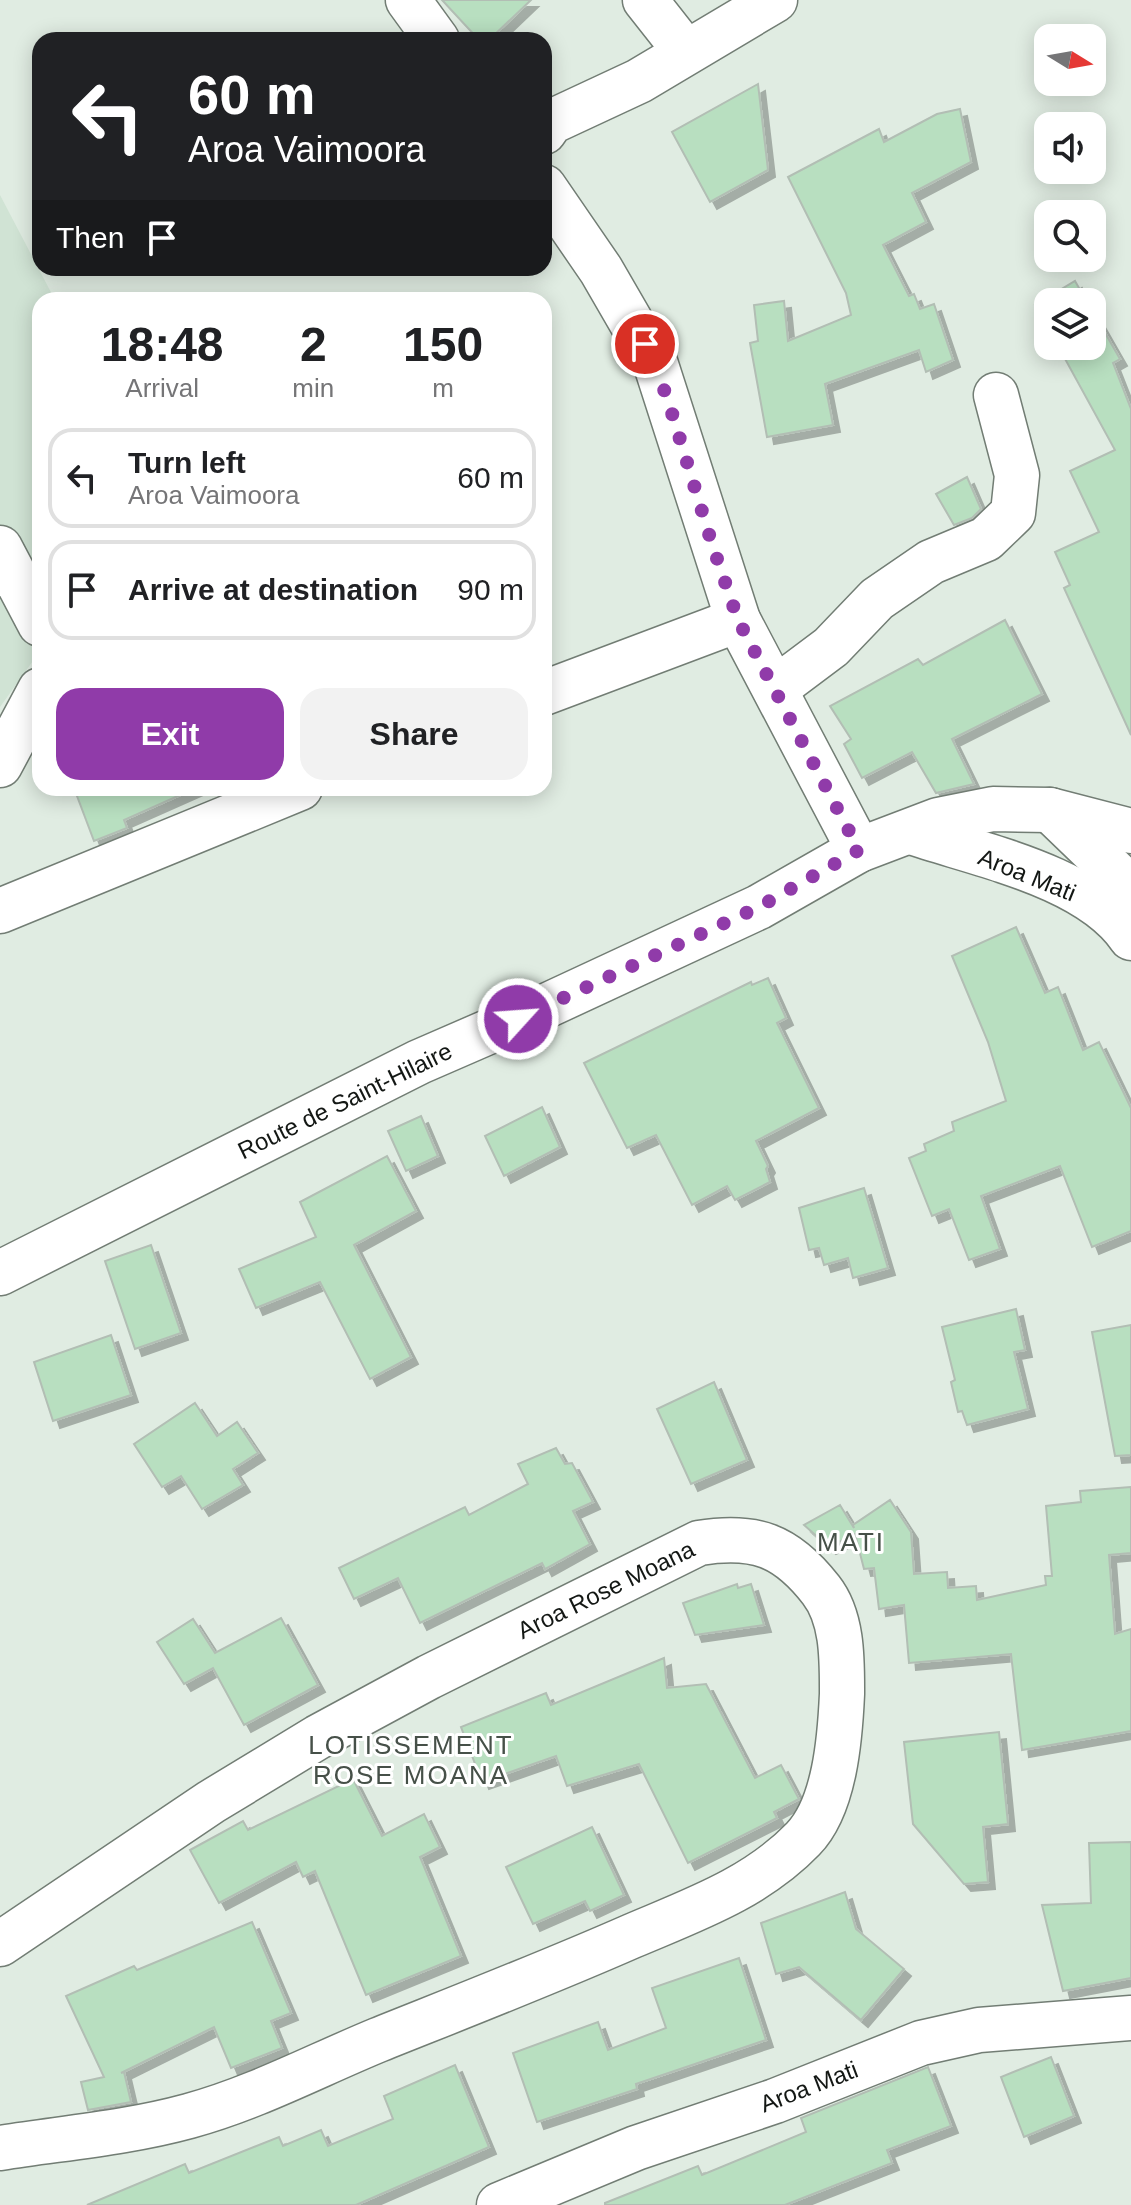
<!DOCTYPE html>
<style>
body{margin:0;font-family:Helvetica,sans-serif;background:#f2f2f2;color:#202124;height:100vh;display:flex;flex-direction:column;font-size:30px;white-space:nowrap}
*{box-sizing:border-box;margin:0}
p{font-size:26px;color:#757577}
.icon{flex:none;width:44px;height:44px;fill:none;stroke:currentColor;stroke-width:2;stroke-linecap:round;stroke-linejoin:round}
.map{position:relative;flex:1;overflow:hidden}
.side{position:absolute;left:32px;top:292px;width:520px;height:504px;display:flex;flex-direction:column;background:#fff;border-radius:24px;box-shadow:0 4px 20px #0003}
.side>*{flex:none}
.hud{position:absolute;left:32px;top:32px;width:520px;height:244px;border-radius:24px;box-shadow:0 4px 20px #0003;background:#202124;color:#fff;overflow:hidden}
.needle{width:52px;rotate:101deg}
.fabs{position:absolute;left:1034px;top:24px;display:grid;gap:16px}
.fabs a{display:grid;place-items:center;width:72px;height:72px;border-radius:16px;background:#fff;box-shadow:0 4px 20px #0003;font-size:40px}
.pin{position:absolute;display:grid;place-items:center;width:68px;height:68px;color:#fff;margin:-34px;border:4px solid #fff;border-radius:50%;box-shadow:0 2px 8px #0007}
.me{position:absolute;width:88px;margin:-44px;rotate:64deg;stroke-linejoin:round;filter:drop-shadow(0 0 6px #0008)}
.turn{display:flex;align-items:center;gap:28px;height:168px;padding:0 24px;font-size:36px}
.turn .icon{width:104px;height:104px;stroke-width:2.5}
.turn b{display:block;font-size:56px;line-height:68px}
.then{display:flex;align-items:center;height:76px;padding:0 24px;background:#0003;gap:16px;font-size:30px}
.eta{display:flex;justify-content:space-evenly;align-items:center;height:136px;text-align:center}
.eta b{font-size:48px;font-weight:700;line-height:56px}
.button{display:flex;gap:16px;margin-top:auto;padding:16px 24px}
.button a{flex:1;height:92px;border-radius:24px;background:#903ba9;color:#fff;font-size:32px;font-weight:700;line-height:92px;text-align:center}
.button a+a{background:#f2f2f2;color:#202124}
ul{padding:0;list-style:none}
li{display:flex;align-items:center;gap:24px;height:100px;margin:0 16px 12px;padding:0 8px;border:4px solid #e0e0e0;border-radius:24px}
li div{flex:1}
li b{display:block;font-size:30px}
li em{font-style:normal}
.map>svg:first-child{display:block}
</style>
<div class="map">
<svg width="1131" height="2205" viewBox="0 0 1131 2205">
<defs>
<filter id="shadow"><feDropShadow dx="7" dy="7" stdDeviation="0" flood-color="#0004"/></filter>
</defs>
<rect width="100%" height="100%" fill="#e0ece2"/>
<!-- built -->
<polygon fill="#d0e3d4" points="0,195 55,300 40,300 40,651 0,707"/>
<!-- building -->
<g fill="#b8dfc0" stroke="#b2beb4" stroke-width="2" filter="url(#shadow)">
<polygon points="442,0 531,0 489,40 479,40"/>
<polygon points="758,84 768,170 710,202 672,132"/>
<polygon points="960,109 971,162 912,193 926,222 883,245 909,296 914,294 920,309 934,304 953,360 926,372 919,350 825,384 833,425 767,437 750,343 758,341 754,305 784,301 788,341 851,315 846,293 788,177 879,129 884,142 937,114"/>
<polygon points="1075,281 1087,302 1048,302 1048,328 1035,305"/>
<polygon points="1092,310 1120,359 1113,363 1131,409 1131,735 1064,588 1070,585 1055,552 1099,532 1070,471 1115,450 1058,346 1092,346"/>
<polygon points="967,477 981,509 972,518 954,525 936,494"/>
<polygon points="1005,620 1042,694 952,739 974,784 936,793 912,752 862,778 844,744 851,739 830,706 918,659 923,665"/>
<polygon points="74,788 196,788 124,820 127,828 94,841"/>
<polygon points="1016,927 1045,993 1058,987 1083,1050 1099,1042 1131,1108 1131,1231 1092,1247 1060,1166 981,1196 1000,1249 969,1260 949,1209 932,1216 909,1158 926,1151 924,1144 954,1131 952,1122 1006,1101 988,1042 952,956"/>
<polygon points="768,978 786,1018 777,1023 819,1108 756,1141 768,1166 766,1169 770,1182 735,1200 727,1186 692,1205 656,1135 627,1148 584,1063 751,982 752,985"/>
<polygon points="542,1107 560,1147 504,1176 485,1136"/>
<polygon points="421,1116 438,1156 406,1171 388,1131"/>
<polygon points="387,1156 416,1211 354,1245 411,1357 370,1379 320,1282 256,1308 239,1269 316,1237 300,1202"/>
<polygon points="864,1188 888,1268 853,1278 848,1258 824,1265 819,1248 809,1250 799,1208"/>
<polygon points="151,1245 181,1333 135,1349 105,1261"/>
<polygon points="1016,1309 1025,1350 1014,1352 1028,1409 967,1425 962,1411 958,1412 951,1382 955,1380 942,1327"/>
<polygon points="1131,1325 1131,1455 1115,1456 1092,1332"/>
<polygon points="111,1335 131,1395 53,1421 34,1362"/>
<polygon points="714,1382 747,1460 691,1484 657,1409"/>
<polygon points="195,1403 217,1436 237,1422 258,1453 233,1469 243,1485 202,1509 181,1476 162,1487 134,1444"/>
<polygon points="556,1448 565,1464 572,1463 593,1502 573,1511 590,1544 545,1569 542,1563 420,1623 398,1578 354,1599 339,1568 465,1507 469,1515 528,1484 518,1464"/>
<polygon points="1131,1487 1131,1553 1109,1555 1115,1634 1131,1629 1131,1731 1022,1750 1011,1654 909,1663 904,1605 879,1609 874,1568 864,1569 855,1534 829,1547 804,1525 840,1505 854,1528 853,1525 890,1500 911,1532 914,1574 947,1572 948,1588 976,1586 977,1600 1046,1585 1045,1576 1052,1576 1046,1506 1081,1502 1080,1491"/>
<polygon points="737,1584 738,1588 751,1584 764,1625 695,1635 683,1603"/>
<polygon points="281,1618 318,1685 244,1725 213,1668 184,1684 157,1642 193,1619 215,1653"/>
<polygon points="664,1658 667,1688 706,1684 755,1778 781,1765 799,1799 774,1812 777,1818 688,1863 639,1764 567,1786 556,1756 482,1782 461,1727 546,1693 551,1705"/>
<polygon points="999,1732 1008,1824 983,1827 988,1882 964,1884 913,1824 904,1742"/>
<polygon points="353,1779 382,1836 424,1814 440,1847 420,1857 461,1956 366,1995 315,1871 303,1877 296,1862 219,1903 190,1850 243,1821 248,1830"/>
<polygon points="592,1827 624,1895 590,1911 585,1901 533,1924 506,1867"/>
<polygon points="1131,1842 1131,1978 1063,1991 1042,1905 1091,1903 1089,1843"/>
<polygon points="845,1892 856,1929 904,1969 861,2020 799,1967 776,1974 761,1923"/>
<polygon points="252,1922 291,2013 271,2021 282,2048 231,2068 214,2027 121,2073 124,2072 131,2102 88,2110 81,2082 104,2077 66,1996 134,1966 137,1970"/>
<polygon points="739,1958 766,2040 636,2084 637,2089 537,2122 513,2053 598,2022 608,2050 666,2028 652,1988"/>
<polygon points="1051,2057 1074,2116 1024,2137 1001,2077"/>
<polygon points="455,2065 489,2147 356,2205 87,2205 185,2164 189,2173 279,2137 283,2146 321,2130 328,2146 393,2119 384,2096"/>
<polygon points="928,2067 951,2126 887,2150 892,2163 785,2205 605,2205 605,2203 698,2166 702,2175 806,2132 801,2118"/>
</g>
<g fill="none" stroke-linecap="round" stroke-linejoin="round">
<defs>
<g id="minor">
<polyline points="408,0 437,40"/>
<polyline points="645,0 686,52"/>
<polyline points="544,132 551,122 639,81 775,0"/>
<polyline points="544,187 601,270 656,365 738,620 859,850"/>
<polyline points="0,548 40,624"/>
<polyline points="775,689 831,647 877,599 931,562 986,539 1013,513 1017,475 996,395"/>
<polyline points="544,693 738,620"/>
<polyline points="0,765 40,690"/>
<path d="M911,832c68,23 178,44 220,106"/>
<polyline points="0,911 300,788"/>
<path d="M0,1944l211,-142 107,-65 111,-60 270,-134c56,-9 87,2 122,47 22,28 21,70 21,104 -2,44 -7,112 -39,145 -47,49 -110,71 -171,97 -84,37 -169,70 -254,104 -63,26 -123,58 -189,76 -62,17 -126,22 -189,32"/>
<polyline points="499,2205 636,2148 775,2101 921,2043 979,2030 1131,2018"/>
</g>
<g id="major">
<polyline points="1050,810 1131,888"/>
<polyline points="0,1273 419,1062 518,1019 759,907 859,850 938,820 993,809 1050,810 1131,831"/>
</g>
</defs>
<!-- minor casing -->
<use href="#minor" stroke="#727d74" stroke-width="47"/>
<!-- major casing -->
<use href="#major" stroke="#727d74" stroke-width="47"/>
<!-- minor -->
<use href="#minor" stroke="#fff" stroke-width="44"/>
<!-- major -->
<use href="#major" stroke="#fff" stroke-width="44"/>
</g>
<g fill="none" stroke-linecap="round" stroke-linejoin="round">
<!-- route -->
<polyline stroke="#903ba9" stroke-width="14" stroke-dasharray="0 25.2" points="518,1019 759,907 859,850 738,620 712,544 667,397 645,344"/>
</g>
<g text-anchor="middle" stroke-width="6" stroke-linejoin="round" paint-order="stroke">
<!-- street labels -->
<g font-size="24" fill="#131714" stroke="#fff">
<text transform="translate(1027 875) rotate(22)" y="8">Aroa Mati</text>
<text transform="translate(345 1101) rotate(-26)" y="8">Route de Saint-Hilaire</text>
<text transform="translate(606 1590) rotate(-26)" y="8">Aroa Rose Moana</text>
<text transform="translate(809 2087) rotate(-21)" y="8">Aroa Mati</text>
</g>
<!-- neighbourhood labels -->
<g font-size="26" letter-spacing="2" fill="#465048" stroke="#fff">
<text x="851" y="1551">MATI</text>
<text x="411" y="1754">LOTISSEMENT<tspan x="411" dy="30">ROSE MOANA</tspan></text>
</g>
</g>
</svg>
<div class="fabs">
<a><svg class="needle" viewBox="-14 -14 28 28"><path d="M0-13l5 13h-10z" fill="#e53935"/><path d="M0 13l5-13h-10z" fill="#757577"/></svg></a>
<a><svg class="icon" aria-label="sound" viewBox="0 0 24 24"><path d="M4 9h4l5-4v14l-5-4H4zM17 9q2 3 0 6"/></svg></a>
<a><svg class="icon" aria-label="search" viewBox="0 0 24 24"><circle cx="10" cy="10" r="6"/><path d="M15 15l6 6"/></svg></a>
<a><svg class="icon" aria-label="layers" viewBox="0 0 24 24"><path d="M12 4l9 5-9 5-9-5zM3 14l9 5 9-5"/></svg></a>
</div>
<div class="pin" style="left:645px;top:344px;background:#d93025"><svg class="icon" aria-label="arrive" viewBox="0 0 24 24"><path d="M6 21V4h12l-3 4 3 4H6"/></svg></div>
<svg class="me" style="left:518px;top:1019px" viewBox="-20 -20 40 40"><circle r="17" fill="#903ba9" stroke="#fff" stroke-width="3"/><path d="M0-11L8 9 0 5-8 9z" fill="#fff"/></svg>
<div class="hud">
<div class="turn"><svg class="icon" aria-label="left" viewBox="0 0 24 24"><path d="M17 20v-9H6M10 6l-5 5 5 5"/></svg><div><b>60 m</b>Aroa Vaimoora</div></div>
<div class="then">Then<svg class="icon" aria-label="arrive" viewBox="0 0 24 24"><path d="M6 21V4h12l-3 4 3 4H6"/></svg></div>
</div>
<section class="side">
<div class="eta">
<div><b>18:48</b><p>Arrival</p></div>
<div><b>2</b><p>min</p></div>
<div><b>150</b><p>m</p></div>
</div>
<ul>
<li><svg class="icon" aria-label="left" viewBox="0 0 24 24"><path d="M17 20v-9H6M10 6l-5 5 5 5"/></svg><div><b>Turn left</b><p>Aroa Vaimoora</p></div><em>60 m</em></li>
<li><svg class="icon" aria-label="arrive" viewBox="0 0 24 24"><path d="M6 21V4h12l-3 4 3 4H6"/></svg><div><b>Arrive at destination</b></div><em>90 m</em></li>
</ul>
<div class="button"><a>Exit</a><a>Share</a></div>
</section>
</div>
